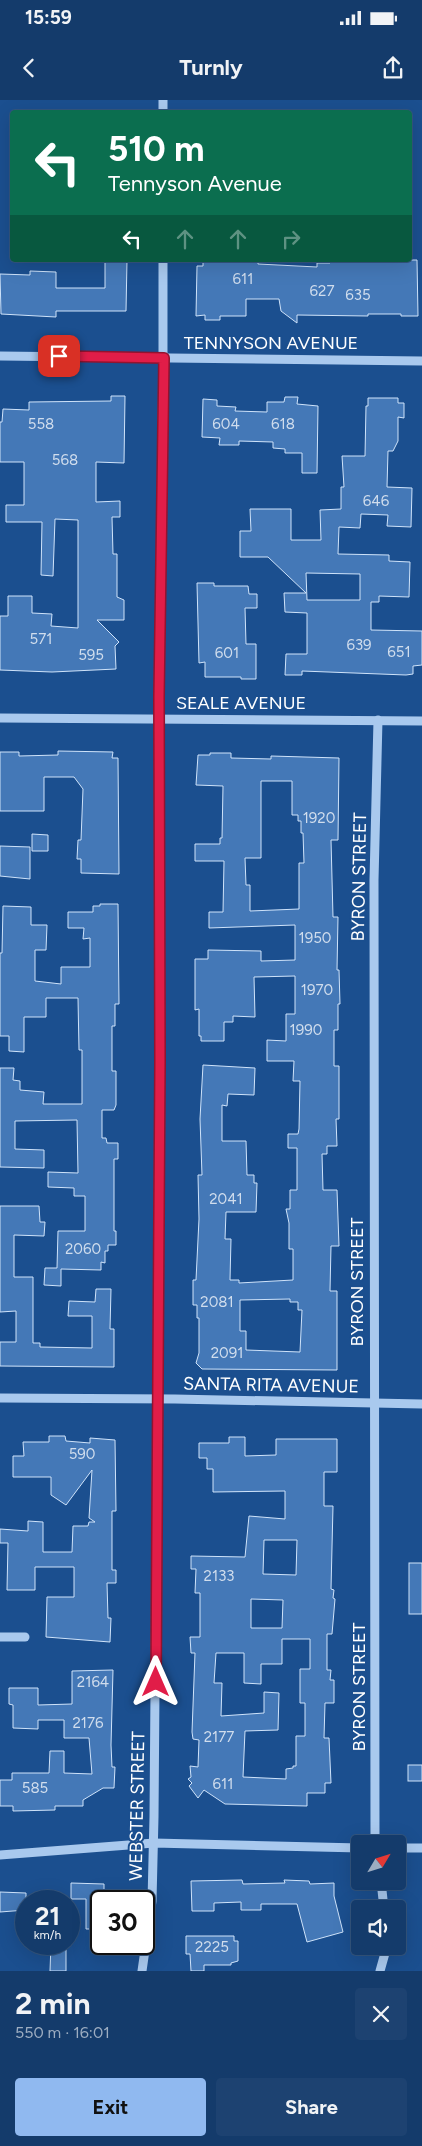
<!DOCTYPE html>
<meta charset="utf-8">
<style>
body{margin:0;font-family:Figtree,sans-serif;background:#1d4271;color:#f1f3f6;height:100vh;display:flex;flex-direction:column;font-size:19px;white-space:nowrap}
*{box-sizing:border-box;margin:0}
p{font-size:16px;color:#9dadc1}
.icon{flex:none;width:28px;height:28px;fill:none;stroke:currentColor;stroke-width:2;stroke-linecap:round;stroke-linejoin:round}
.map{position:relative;height:1871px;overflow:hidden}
.panel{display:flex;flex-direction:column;background:#143b6b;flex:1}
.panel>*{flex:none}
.banner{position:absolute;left:10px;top:10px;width:402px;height:152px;border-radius:5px;box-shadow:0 5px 20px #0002,0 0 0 1px #33557e;background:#0b6e4f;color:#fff;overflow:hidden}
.needle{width:32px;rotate:52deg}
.fabs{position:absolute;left:351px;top:1735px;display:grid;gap:10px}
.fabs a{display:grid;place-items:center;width:55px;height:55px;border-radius:5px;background:#143b6b;box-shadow:0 5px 20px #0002,0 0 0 1px #33557e;font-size:25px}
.speed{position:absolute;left:15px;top:1790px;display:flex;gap:10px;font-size:25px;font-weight:700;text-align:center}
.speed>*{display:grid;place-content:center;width:65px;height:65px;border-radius:50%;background:#143b6b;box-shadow:0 5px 20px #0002,0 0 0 1px #33557e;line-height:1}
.speed small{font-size:12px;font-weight:400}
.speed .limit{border:2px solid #111;border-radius:8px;background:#fff;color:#111}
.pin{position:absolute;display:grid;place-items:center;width:42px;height:42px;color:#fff;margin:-21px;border-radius:10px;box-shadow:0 2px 8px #0006}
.me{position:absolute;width:55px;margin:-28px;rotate:0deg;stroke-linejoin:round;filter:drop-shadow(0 0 4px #0008)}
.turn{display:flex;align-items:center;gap:18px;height:105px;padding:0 15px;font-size:22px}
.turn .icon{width:65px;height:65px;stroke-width:2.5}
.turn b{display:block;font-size:35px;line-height:42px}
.lanes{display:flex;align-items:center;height:48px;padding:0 15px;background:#0003;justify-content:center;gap:25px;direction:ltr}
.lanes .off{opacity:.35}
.round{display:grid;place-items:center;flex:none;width:52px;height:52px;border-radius:5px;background:#1d4271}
.headline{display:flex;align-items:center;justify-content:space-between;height:85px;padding:0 15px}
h1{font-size:30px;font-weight:700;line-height:38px}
.cta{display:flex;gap:10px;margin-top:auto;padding:10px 15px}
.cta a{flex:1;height:58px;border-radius:5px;background:#90b9f0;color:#111;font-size:20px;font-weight:700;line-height:58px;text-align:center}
.cta a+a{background:#1d4271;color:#f1f3f6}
.status{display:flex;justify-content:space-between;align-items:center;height:35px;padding:0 25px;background:#143b6b;direction:ltr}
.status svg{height:14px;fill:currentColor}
header{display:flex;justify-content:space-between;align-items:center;height:65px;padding:0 15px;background:#143b6b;font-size:22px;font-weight:700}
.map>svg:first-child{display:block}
</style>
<div class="status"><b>15:59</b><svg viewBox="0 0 49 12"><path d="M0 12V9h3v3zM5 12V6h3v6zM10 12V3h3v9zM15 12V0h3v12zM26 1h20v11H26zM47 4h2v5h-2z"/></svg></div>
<header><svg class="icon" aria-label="back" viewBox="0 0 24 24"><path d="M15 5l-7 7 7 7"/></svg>Turnly<svg class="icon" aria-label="share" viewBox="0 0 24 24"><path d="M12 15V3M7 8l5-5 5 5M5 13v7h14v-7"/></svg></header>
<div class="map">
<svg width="422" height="1871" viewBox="0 0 422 1871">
<rect width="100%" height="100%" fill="#1b4f8f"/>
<!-- building -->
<g fill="#4478b7" stroke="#cfe3fa" fill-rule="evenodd">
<polygon points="105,160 127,160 126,211 56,211 56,217 1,214 0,174 30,175 30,171 56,172 56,188 105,188"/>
<polygon points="203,160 258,160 258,164 317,167 317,163 330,163 330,160 417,160 418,216 401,216 401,214 368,214 368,216 297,215 297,223 281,211 279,199 246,199 246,216 220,216 220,220 205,220 205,215 196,216 197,166 203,166"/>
<polygon points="111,296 125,296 124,363 96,362 96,402 120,401 120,417 112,417 113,454 117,454 117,497 124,500 124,520 97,520 119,542 115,546 116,569 52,572 0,570 0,516 8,516 8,496 32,496 32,513 52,514 51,526 78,528 78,420 55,419 53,476 41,475 42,422 6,422 6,405 24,405 24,362 0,362 0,322 2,322 3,309 29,310 29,302 111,301"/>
<polygon points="285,297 298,297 297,304 318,306 317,373 302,373 302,353 285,353 285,349 273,348 273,342 239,341 239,345 219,345 220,338 202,337 203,299 217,300 217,306 236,307 235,311 267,312 267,302 284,302"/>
<path d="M368,298h30v5h6v15l-6,-1v24l-5,10h-5l-1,36 25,1 -1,39 -24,-1 1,-11 -27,-1 -1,14 -21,-1 -1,27 51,1v6l21,1 -1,35 -30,-1v6h-8v28l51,1v34l-9,1v8l-7,1 -104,-4v4h-17l1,-21h21v-41l-22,-1 -1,-19h22l-38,-36h-28v-26h11l-1,-22h41v31h30l-1,-30 21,-1v-22h3l-2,-31h23l1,-50h2zM306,473l54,1v26h-53z"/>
<polygon points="197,483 214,483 214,486 248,486 249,494 257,494 257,508 245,508 246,544 256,544 256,579 241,579 241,577 205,577 205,562 199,563"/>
<polygon points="58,651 113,652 112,658 118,658 119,774 81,773 81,759 77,759 78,740 81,740 83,689 74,677 44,677 44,711 0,711 0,652 19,652 19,656 58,655"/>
<path d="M210,653h21v5l40,1v-3l68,2 -1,82h-7l2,77h5l-1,53h2l1,34h-2v26h-4v36h5v53h-3l1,27h-10v8h-5l1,36h14l2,56h-8l-1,45h7v79l-135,-1 -6,-6 3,-10v-35h-2v-13h-4v-25h3l3,-61 -1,-44h4l-2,-56 3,-54 52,3 -1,27 -26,-1 -1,12 -5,-1v36h24l1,34h7v8h3l-1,29h-30l-1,27h6l-1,41h9v3l54,-3v-31h-4v-26l-3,-14h4v-19h7v-42h-9v-14h10l1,-5 1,-48h-7l1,-20h-27v-21l19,1v-27h9v-38l-41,1 1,40 -22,-1v6h-9v19h-23v-5h-2v-27l-4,1v-51h13v-9l53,1v10l34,-1v-35l-86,3v-16h14l1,-51h-29v-17h25v-6h2l1,-52 -27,-1 2,-30h12zM261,681h31v34h6v6h3v12h2l1,30h-5v46l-49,2v-26h-4l-1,-27h16zM290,1199v3h8v8h4l-2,42 -54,-2v-19h-6v-31z"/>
<polygon points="32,734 48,735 48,751 32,751"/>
<polygon points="0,746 30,747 30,779 0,776"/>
<polygon points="100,804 118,804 119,904 115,904 115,926 112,926 112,971 116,971 116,1005 114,1010 102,1010 102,1038 106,1038 107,1043 118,1043 118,1059 114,1059 114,1131 116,1131 116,1145 108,1145 108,1151 105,1151 105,1163 101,1162 101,1170 61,1169 61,1186 44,1185 45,1168 57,1168 58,1131 85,1131 85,1096 74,1096 74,1088 48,1087 48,1072 78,1073 77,1020 15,1021 15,1049 44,1050 44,1068 0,1067 0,968 14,968 13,980 20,981 20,990 44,992 43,1004 82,1004 82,950 79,950 78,898 46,898 46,917 24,917 24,952 9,951 9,936 0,936 0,853 2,853 3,806 31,807 31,825 47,825 46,850 35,850 35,881 61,884 61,867 90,867 90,838 83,839 84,828 68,828 68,812 93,812 93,806 100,806"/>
<polygon points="0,1106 39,1106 40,1122 45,1122 44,1136 14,1135 14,1177 33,1177 33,1243 40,1243 40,1247 92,1248 92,1216 68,1216 69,1201 95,1202 96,1189 111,1189 110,1229 114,1229 114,1267 0,1266 0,1242 16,1242 16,1211 0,1212"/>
<polygon points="49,1336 65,1336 66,1341 90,1343 90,1338 115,1340 116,1411 112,1411 112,1470 116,1470 116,1483 107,1483 108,1518 111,1518 110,1542 46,1537 47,1497 74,1497 74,1467 35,1467 35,1490 7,1490 8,1443 0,1443 0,1429 28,1431 28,1421 43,1422 43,1452 72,1452 73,1426 88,1426 89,1422 95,1422 89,1418 92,1370 66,1405 51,1395 51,1377 13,1377 13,1356 24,1356 23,1342 49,1342"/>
<path d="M229,1337h16v19l31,-1v-16h61v33h-13v34h9l-2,83 3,1 -1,8 2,1 -3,35h-5v36h4l-1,10h4v23h-9l-1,35h5l2,45h-6v10h-18v13l-82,-2 -21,-14 -6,8 -9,-12 3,-3 -4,-4 3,-2 -1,-11 8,1 1,-27 -6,-1 -1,-7 3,-79h-4l-1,-16h10v-44h-5l1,-24h-5v-13l54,1 4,-41 36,3v-28l-72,1v-23h-6v-11h-8v-15h30zM264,1440h33l-1,35 -33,-1zM251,1499l32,1 -1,28h-31zM282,1539h28v30h-10v34h5v33h-9v30h-3v2l-7,1v10l-43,-2 2,-46 33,-1 1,-37 -15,-1v21l-43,3 1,-33h-8l2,-30h28v30l17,1v-20h21z"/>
<rect x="409" y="1463" width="13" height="51"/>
<polygon points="113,1570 111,1645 112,1667 115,1667 114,1688 103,1688 83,1700 83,1706 55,1706 55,1710 13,1711 13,1706 0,1706 0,1680 12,1680 12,1673 49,1673 50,1651 64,1651 64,1673 92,1674 89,1638 64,1638 64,1620 38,1620 38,1629 13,1628 13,1605 9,1604 9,1588 38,1588 38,1605 72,1604 72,1571"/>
<rect x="408" y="1665" width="14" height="16"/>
<polygon points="242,1780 243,1784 285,1783 284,1780 309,1781 310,1784 334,1783 334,1796 343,1832 307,1842 297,1804 261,1804 261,1810 241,1810 241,1802 214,1803 214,1811 192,1811 191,1781"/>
<polygon points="71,1783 104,1784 104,1801 101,1801 101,1829 86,1829 86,1799 71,1799"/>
<polygon points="0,1792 26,1793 26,1810 0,1812"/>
<polygon points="186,1836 234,1836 234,1841 238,1841 238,1861 231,1863 231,1865 204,1865 204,1871 191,1871 190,1854 186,1854"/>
<polygon points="51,1844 66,1844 66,1871 50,1871"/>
</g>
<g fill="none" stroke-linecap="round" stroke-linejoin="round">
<!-- minor -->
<g stroke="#a9c9ee" stroke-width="9">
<polyline points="163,0 163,12"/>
<polyline points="0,256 422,261"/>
<polyline points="0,618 422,621"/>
<polyline points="0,1298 175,1299 422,1304"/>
<polyline points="0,1537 25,1537"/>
<polyline points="375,1744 374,780 378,620"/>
<polyline points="398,1748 422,1748"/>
<polyline points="0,1755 154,1743 360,1748"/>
<polyline points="381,1781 384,1809"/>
<polyline points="142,1871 152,1801 154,1717 160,962 159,597 163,258 163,160"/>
<polyline points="380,1871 387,1846"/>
</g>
</g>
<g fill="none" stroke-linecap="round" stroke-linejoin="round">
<defs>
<polyline id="route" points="59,256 164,258 159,597 160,962 156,1582"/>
</defs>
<!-- route casing -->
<use href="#route" stroke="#92132f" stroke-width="12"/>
<!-- route -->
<use href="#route" stroke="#e11d48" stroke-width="9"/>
</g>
<g text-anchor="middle" stroke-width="4" stroke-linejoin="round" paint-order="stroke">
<!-- number labels -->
<g font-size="15" fill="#d0dded">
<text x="243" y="184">611</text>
<text x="322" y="196">627</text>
<text x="358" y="200">635</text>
<text x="41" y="329">558</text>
<text x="226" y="329">604</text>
<text x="283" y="329">618</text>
<text x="65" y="365">568</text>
<text x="376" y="406">646</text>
<text x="41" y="544">571</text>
<text x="359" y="550">639</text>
<text x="399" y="557">651</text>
<text x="227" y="558">601</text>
<text x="91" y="560">595</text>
<text x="319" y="723">1920</text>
<text x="315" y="843">1950</text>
<text x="317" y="895">1970</text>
<text x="306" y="935">1990</text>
<text x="226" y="1104">2041</text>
<text x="83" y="1154">2060</text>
<text x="217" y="1207">2081</text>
<text x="227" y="1258">2091</text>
<text x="82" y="1359">590</text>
<text x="219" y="1481">2133</text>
<text x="93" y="1587">2164</text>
<text x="88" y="1628">2176</text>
<text x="219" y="1642">2177</text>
<text x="223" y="1689">611</text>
<text x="35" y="1693">585</text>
<text x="212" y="1852">2225</text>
</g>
<!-- street labels -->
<g font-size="18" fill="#fff" stroke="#1b4f8f">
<text x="271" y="249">TENNYSON AVENUE</text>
<text x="241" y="609">SEALE AVENUE</text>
<text transform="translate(359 777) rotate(-89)" y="6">BYRON STREET</text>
<text transform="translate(357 1182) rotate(-90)" y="6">BYRON STREET</text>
<text transform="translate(271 1285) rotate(1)" y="6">SANTA RITA AVENUE</text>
<text transform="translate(359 1587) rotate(-90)" y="6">BYRON STREET</text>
<text transform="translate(137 1706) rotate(-89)" y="6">WEBSTER STREET</text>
</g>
</g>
</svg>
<div class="fabs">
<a><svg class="needle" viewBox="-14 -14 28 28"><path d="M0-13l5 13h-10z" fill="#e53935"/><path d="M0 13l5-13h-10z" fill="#9dadc1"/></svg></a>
<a><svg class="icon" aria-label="sound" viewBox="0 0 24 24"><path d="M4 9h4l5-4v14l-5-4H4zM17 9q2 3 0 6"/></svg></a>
</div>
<div class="speed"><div>21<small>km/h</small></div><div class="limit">30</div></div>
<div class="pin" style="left:59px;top:256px;background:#d93025"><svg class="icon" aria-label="arrive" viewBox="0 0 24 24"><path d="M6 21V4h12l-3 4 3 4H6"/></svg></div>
<svg class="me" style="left:156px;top:1582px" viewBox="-20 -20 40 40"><path d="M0-17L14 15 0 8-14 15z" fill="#e11d48" stroke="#fff" stroke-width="4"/></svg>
<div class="banner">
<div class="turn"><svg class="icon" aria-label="left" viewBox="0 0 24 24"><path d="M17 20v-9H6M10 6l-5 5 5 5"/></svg><div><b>510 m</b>Tennyson Avenue</div></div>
<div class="lanes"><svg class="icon" aria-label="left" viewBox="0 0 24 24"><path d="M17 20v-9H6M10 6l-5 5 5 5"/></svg><svg class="icon off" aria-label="ahead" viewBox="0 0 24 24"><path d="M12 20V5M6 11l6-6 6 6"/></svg><svg class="icon off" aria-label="ahead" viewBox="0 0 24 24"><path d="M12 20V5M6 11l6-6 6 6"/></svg><svg class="icon off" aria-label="right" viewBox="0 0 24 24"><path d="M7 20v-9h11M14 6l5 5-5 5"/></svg></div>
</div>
</div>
<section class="panel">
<div class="headline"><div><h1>2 min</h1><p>550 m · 16:01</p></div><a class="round"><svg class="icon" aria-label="close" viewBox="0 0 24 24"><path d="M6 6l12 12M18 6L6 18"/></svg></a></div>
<div class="cta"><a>Exit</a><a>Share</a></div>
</section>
